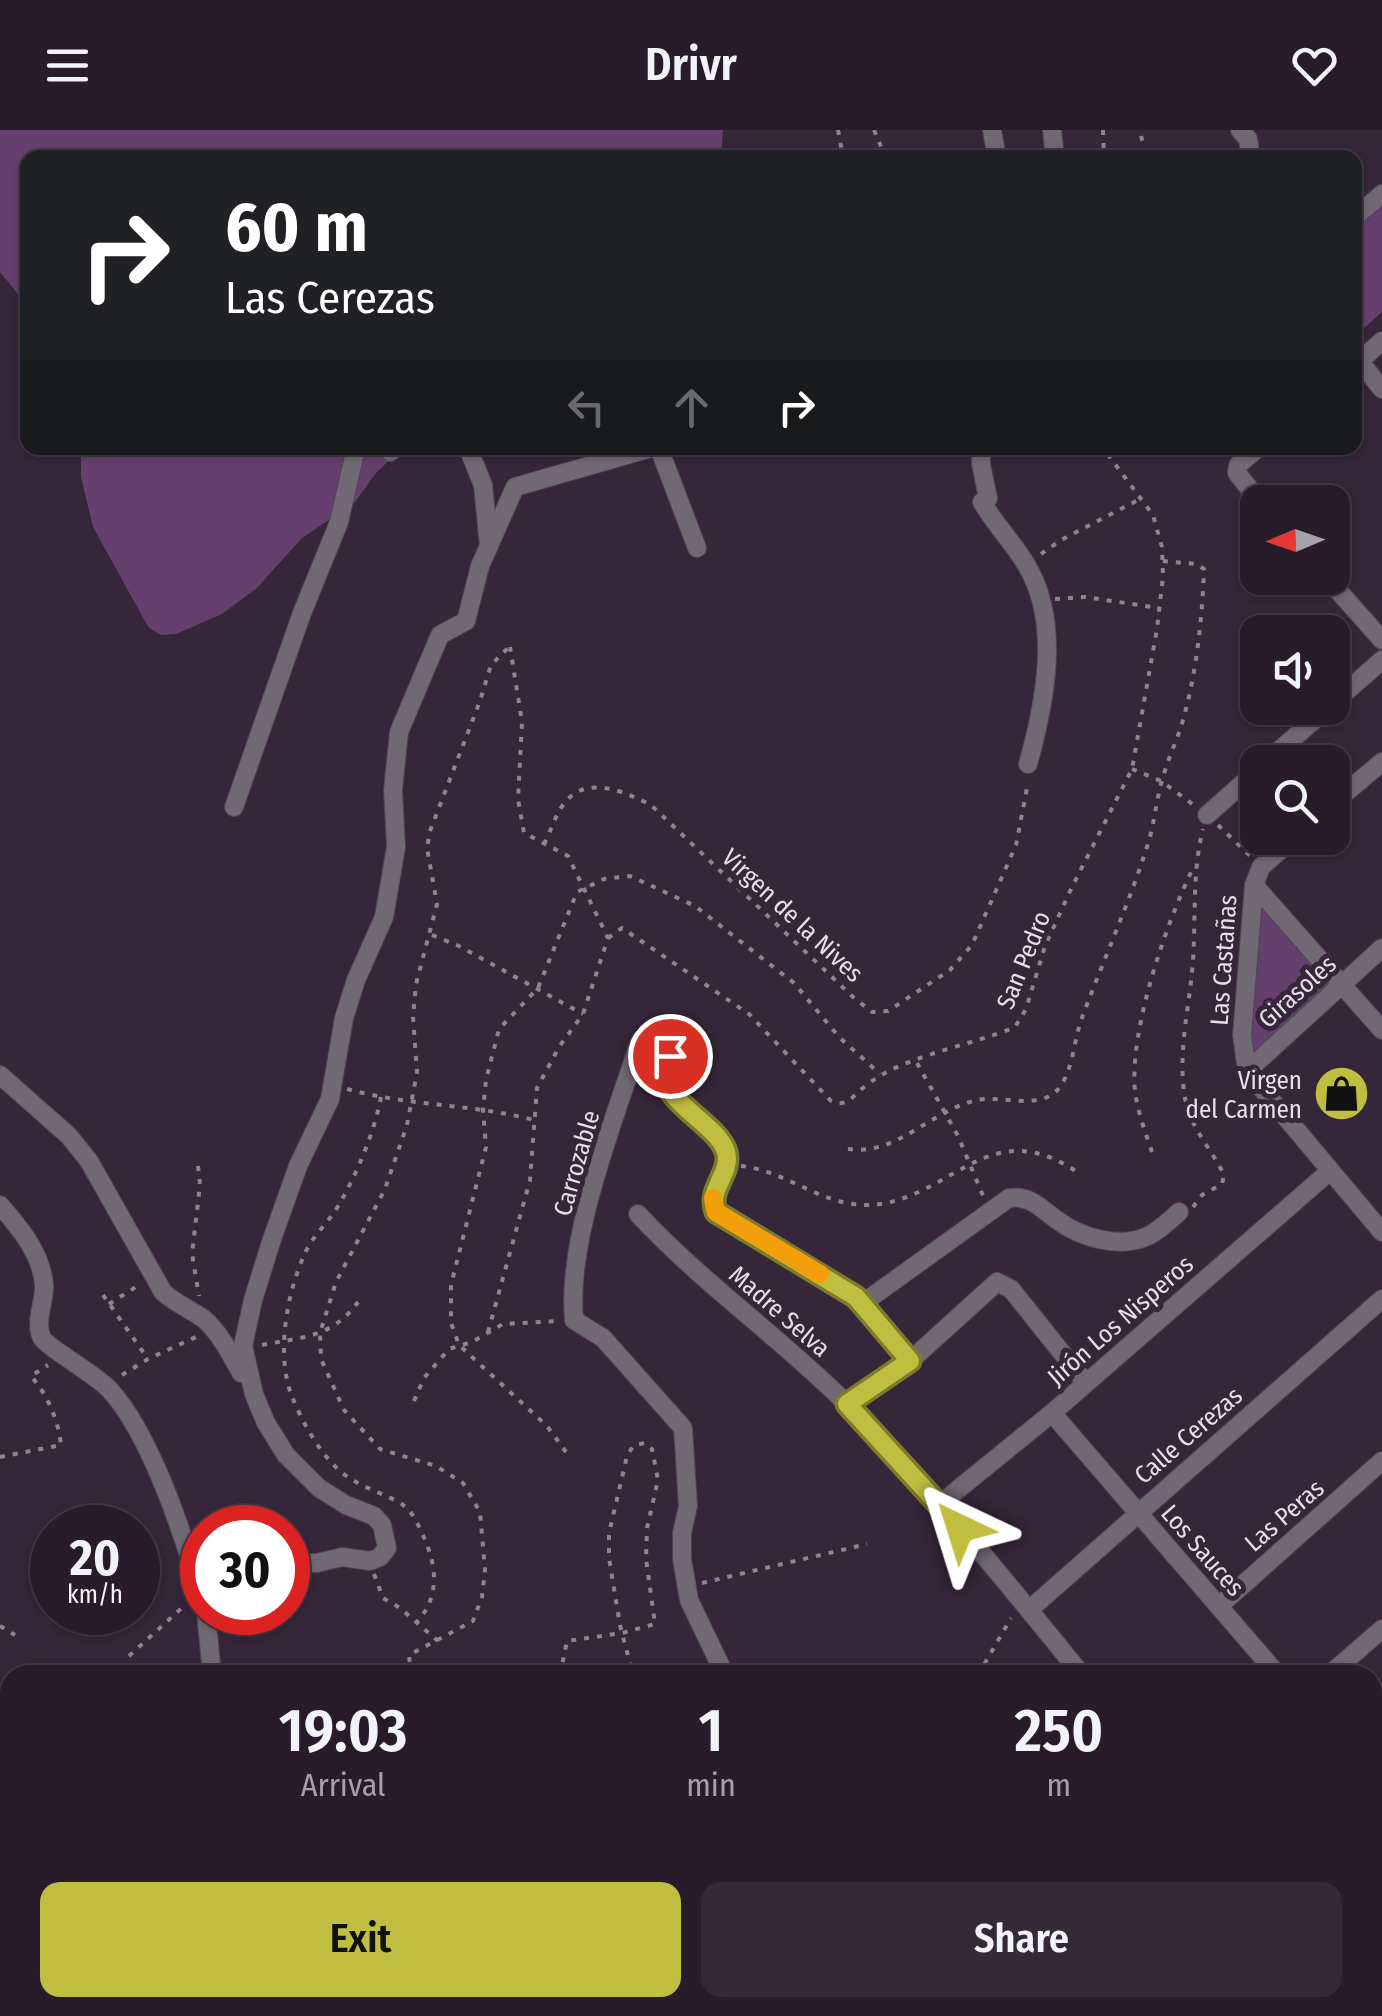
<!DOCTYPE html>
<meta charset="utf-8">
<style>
body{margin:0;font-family:"Fira Sans Condensed",sans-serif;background:#342937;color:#f1f3f6;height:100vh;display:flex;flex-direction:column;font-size:38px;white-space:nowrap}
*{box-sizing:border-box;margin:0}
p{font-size:32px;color:#a5a1a9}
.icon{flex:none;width:55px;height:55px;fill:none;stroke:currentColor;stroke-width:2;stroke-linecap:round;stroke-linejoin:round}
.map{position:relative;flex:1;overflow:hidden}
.panel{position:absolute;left:0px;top:1535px;width:1382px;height:352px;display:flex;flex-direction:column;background:#281c2b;border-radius:30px 30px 0 0;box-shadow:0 2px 8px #0004,0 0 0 2px #443a47}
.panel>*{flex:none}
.guide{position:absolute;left:20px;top:20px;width:1342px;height:305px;border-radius:20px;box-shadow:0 2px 8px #0004,0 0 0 2px #443a47;background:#202124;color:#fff;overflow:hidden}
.needle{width:65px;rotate:268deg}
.fabs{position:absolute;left:1240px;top:355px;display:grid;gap:20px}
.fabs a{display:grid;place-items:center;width:110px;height:110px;border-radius:20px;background:#281c2b;box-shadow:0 2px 8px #0004,0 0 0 2px #443a47;font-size:50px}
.speed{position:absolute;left:30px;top:1375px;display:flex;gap:20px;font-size:50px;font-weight:700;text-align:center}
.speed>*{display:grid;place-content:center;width:130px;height:130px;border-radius:50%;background:#281c2b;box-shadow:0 2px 8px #0004,0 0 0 2px #443a47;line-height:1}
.speed small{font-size:25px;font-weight:400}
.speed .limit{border:15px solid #d22;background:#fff;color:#111}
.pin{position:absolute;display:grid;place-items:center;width:85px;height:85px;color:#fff;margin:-42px;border:5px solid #fff;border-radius:50%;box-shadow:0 2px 10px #0007}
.me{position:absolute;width:110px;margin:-55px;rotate:319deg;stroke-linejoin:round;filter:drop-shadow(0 0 8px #0008)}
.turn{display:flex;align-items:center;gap:35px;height:210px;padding:0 40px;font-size:45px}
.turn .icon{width:130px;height:130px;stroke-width:2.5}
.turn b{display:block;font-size:70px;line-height:85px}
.lanes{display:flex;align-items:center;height:95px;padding:0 40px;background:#0003;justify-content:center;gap:50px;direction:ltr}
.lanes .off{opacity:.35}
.eta{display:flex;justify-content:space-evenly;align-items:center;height:170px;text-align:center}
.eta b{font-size:60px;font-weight:600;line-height:70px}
.primary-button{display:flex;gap:20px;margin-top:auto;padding:20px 40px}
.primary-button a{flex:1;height:115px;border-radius:20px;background:#c0be40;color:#111;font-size:40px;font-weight:600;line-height:115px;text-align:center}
.primary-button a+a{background:#342937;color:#f1f3f6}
header{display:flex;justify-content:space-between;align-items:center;height:130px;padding:0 40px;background:#281c2b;font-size:45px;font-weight:600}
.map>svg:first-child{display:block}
</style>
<header><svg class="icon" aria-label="menu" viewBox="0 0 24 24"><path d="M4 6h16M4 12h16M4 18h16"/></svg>Drivr<svg class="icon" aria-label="heart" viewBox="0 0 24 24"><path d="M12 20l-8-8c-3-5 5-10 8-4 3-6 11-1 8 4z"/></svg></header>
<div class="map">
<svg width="1382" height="1886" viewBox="0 0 1382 1886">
<rect width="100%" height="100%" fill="#352639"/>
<!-- green -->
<g fill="#65406f">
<polygon points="0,0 723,0 721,28 28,28 27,175 0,142"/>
<polygon points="1382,70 1382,182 1355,206 1355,94"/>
<polygon points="81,318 402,318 376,343 355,372 301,409 257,458 222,484 176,504 161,505 149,498 141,484 93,397 81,347"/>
<polygon points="1259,770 1335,854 1251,930 1248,919"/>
</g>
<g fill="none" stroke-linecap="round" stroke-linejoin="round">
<defs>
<g id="minor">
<polyline points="992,0 997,28"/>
<polyline points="1052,0 1055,28"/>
<polyline points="1240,0 1248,9 1251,28"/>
<polyline points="1355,87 1382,64"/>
<polyline points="1355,226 1382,259"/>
<polyline points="1355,235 1382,211"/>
<polyline points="389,318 390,322 395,318"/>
<polyline points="468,318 483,355 489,416"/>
<polyline points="659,318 697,418"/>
<path d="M981,318v16l7,34 -6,4c13,23 32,41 45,64 34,57 18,137 1,198"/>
<polyline points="1258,318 1238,335 1237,343 1260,372"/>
<polyline points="1327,448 1382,510"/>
<polyline points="1332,574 1382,530"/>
<polyline points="1266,632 1328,578"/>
<polyline points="1332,674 1382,632"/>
<polyline points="234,677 302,483 339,392 356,318"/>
<polyline points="1207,685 1258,640"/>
<polyline points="1294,708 1261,737 1254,755 1242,905 1247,941 1382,1102"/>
<polyline points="1254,755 1382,900"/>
<polyline points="1247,941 1382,818"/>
<path d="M0,945l69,61 20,25 74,131c13,12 27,17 41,27 16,14 27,36 37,54"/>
<path d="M0,1075c19,22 42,49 44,80 1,17 -10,37 -2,53 5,9 54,37 67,51 42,45 77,152 93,211"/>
<path d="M638,1084c64,69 142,123 209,190 85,85 160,179 235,271"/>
<path d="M863,1173l146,-105c22,-3 32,11 48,22 24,18 63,29 91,16 11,-5 22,-16 31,-24"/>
<polyline points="847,1275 910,1231 997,1152 1011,1159 1086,1253"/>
<polyline points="1052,1283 1278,1545"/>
<polyline points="940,1374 1052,1283 1330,1041"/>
<polyline points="288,1433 317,1433 342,1427 370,1431 380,1427 387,1418 382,1395 374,1386 346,1375 319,1358 286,1325 266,1293 254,1264 243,1216 253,1170 272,1109 298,1036 330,969 344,888 356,850 384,787 396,717 393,660 399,602 440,505 466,491 480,436 515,357 651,318"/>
<polyline points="1219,1476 1382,1331"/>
<polyline points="1029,1480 1382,1169"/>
<polyline points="206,1482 212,1545"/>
<path d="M725,1545l-36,-75 -7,-41v-26l6,-27 -5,-78 -80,-90 -29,-18c-8,-80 40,-200 66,-279l8,-4 9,1 19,29 -4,26c13,19 49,39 54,59 6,22 -19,37 -9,60l140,85 53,64"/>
<polyline points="1329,1545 1382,1499"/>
<polyline points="1372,1655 1382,1666"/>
<polyline points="414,1878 417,1886"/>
<polyline points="755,1878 759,1886"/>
<polyline points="1045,1878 1052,1886"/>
<polyline points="1370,1878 1375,1886"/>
<polyline points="1006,1886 1018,1878"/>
<polyline points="1138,1886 1148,1878"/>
<polyline points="1345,1886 1354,1878"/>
</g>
</defs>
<!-- minor casing -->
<use href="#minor" stroke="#524355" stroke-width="20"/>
<!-- path -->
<g stroke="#908494" stroke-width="4" stroke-dasharray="5 8" stroke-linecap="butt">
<polyline points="838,0 842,21"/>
<polyline points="874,0 882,19"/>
<polyline points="1103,0 1104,28"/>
<polyline points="1141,6 1147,28"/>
<polyline points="1041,424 1061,410 1142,368"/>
<polyline points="1055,469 1085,467 1159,478"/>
<polyline points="1132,639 1161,651 1195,676"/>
<polyline points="1218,695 1251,727"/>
<path d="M544,714c7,-13 13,-34 23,-44 23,-25 60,-7 84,5l202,192 19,15 16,-1 62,-41 22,-25 44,-100 12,-62"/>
<polyline points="432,805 459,816 583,884"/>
<path d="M608,808l14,-10 127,86 82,87c15,7 21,-4 32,-13 39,-33 105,-41 152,-61l11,-18 19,-63 27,-59 60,-118 25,-140 6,-53 -1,-29 -9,-32 -50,-67"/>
<polyline points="917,933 958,1006 984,1068"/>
<path d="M347,959c61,17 126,15 187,31"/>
<path d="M381,967c-7,36 -23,74 -41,106 -10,18 -26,31 -35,50 -18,40 -29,99 -14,141 11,28 30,63 54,81 19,14 43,19 61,32 7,6 12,18 16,26 15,32 19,63 -6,90"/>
<path d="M848,1019c47,7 81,-36 125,-48 27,-8 67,12 87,-14 14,-20 14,-50 23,-72 22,-59 49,-118 67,-178 5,-20 7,-40 13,-60 5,-17 12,-33 18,-50 15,-50 21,-105 23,-158l-8,-5 -34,-3"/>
<path d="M1152,1022c-7,-20 -14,-40 -17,-60 -6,-62 31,-168 58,-224"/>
<polyline points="198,1036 200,1055 192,1124 199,1166"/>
<path d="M741,1036c49,5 86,46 139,38 75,-11 112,-90 197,-32"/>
<path d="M1193,1077l9,-12 20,-11 2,-9c-11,-23 -30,-44 -37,-68 -12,-48 3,-99 6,-147 3,-44 -1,-88 10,-131"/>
<polyline points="103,1165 148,1229"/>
<polyline points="109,1174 139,1155"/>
<polyline points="488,1202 530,1050 537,958 559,917 583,884 608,808 568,726 524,703 518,669 522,592 510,517"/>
<path d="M262,1215c40,-8 70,-7 96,-43"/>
<polyline points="122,1245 148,1229 198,1206"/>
<polyline points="414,1271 424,1248 449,1219 472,1212 503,1194 559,1191"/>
<polyline points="566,1322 547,1296 459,1215 451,1193 451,1155 486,1017 483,980 486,950 499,899 538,858 577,762 604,749 630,746 695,776 794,853 839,907 880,944"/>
<path d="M0,1327l61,-12c-3,-26 -13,-49 -30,-69l17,-11"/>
<polyline points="374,1444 383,1468 400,1478 438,1511"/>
<polyline points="702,1453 867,1414"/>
<polyline points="0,1496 15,1505"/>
<polyline points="129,1526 185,1475"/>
<polyline points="411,1545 409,1525 473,1491 482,1467 485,1440 480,1382 463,1353 436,1336 380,1319 344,1280 321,1229 320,1203 336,1152 385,1059 407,995 417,942 413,887 416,854 437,774 427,718 430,701 480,571 491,535 510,516"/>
<path d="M560,1545l7,-34 55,-8 33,-9 -9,-65 1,-31 11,-48 -6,-31 -8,-6 -11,3 -6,10 -18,77v25l11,67c4,17 9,33 13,50"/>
<polyline points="978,1545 1011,1488"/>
<polyline points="0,1560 10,1562"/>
<polyline points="0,1669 10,1634"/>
<polyline points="0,1692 10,1695"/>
<polyline points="0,1791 10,1782"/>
<polyline points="0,1801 10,1814"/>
<polyline points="35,1878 38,1886"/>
<polyline points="149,1878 149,1886"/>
<polyline points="184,1878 184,1886"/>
<polyline points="290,1878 291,1886"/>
<polyline points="347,1878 350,1886"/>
<polyline points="619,1878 621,1886"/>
<polyline points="931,1878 936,1886"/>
<polyline points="685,1886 700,1878"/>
</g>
<!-- minor -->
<use href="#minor" stroke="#706872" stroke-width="18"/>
</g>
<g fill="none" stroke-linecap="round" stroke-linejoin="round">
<defs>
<path id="route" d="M670,926l6,10 -4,27c13,19 49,39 54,59 6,22 -19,36 -10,60l140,85 54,64 -63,43 113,124"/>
</defs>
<!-- route casing -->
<use href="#route" stroke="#7d7c2a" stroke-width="25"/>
<!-- route -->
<use href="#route" stroke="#c0be40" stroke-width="18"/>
<!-- slow -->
<polyline stroke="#f59e0b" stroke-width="18" points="713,1068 716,1082 820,1144"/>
</g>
<!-- icons -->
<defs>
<symbol id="shop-disc" viewBox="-11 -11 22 22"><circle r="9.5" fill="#c0be40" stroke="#352639"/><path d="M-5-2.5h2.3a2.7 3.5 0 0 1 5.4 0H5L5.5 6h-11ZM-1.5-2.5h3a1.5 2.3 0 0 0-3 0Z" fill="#111"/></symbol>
</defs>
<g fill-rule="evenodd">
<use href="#shop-disc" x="1310" y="932" width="63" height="63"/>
</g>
<g text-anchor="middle" stroke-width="10" stroke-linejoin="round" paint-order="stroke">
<!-- street labels -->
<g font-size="25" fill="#e8deeb" stroke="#352639">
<text transform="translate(793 785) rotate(43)" y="9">Virgen de la Nives</text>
<text transform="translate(1023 830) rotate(-68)" y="9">San Pedro</text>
<text transform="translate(1223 830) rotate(-86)" y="9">Las Castañas</text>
<text transform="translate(1297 861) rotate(-42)" y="9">Girasoles</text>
<text transform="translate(576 1033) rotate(-74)" y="9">Carrozable</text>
<text transform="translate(780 1181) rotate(41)" y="9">Madre Selva</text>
<text transform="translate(1120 1190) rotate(-41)" y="9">Jirón Los Nisperos</text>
<text transform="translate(1188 1305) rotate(-41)" y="9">Calle Cerezas</text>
<text transform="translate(1284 1385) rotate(-41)" y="9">Las Peras</text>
<text transform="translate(1203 1420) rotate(49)" y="9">Los Sauces</text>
</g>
<!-- poi labels -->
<g font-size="25" fill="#e8deeb" stroke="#352639" text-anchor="end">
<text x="1302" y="959">Virgen<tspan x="1302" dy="29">del Carmen</tspan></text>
</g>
</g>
</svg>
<div class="fabs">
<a><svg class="needle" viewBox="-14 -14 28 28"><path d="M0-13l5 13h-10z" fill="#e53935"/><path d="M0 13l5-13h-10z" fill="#a5a1a9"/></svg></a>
<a><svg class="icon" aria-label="sound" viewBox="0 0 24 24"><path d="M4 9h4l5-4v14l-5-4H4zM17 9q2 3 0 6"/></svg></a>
<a><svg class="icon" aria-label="search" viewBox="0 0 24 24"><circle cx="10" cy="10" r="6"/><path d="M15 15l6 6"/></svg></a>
</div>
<div class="speed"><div>20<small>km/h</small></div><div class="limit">30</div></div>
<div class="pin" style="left:670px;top:926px;background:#d93025"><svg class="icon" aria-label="arrive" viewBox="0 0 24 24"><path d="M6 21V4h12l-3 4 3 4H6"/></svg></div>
<svg class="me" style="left:960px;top:1398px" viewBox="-20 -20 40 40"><path d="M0-17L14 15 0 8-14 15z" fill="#c0be40" stroke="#fff" stroke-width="4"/></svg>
<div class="guide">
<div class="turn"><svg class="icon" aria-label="right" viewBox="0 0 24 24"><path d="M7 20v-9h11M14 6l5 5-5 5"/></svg><div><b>60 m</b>Las Cerezas</div></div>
<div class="lanes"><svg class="icon off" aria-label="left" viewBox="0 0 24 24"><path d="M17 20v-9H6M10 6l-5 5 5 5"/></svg><svg class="icon off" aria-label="ahead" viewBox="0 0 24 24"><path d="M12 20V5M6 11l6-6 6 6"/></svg><svg class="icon" aria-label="right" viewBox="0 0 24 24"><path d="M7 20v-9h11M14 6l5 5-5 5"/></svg></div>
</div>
<section class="panel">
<div class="eta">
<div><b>19:03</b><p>Arrival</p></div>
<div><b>1</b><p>min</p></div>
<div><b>250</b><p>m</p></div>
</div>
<div class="primary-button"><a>Exit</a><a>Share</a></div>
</section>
</div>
